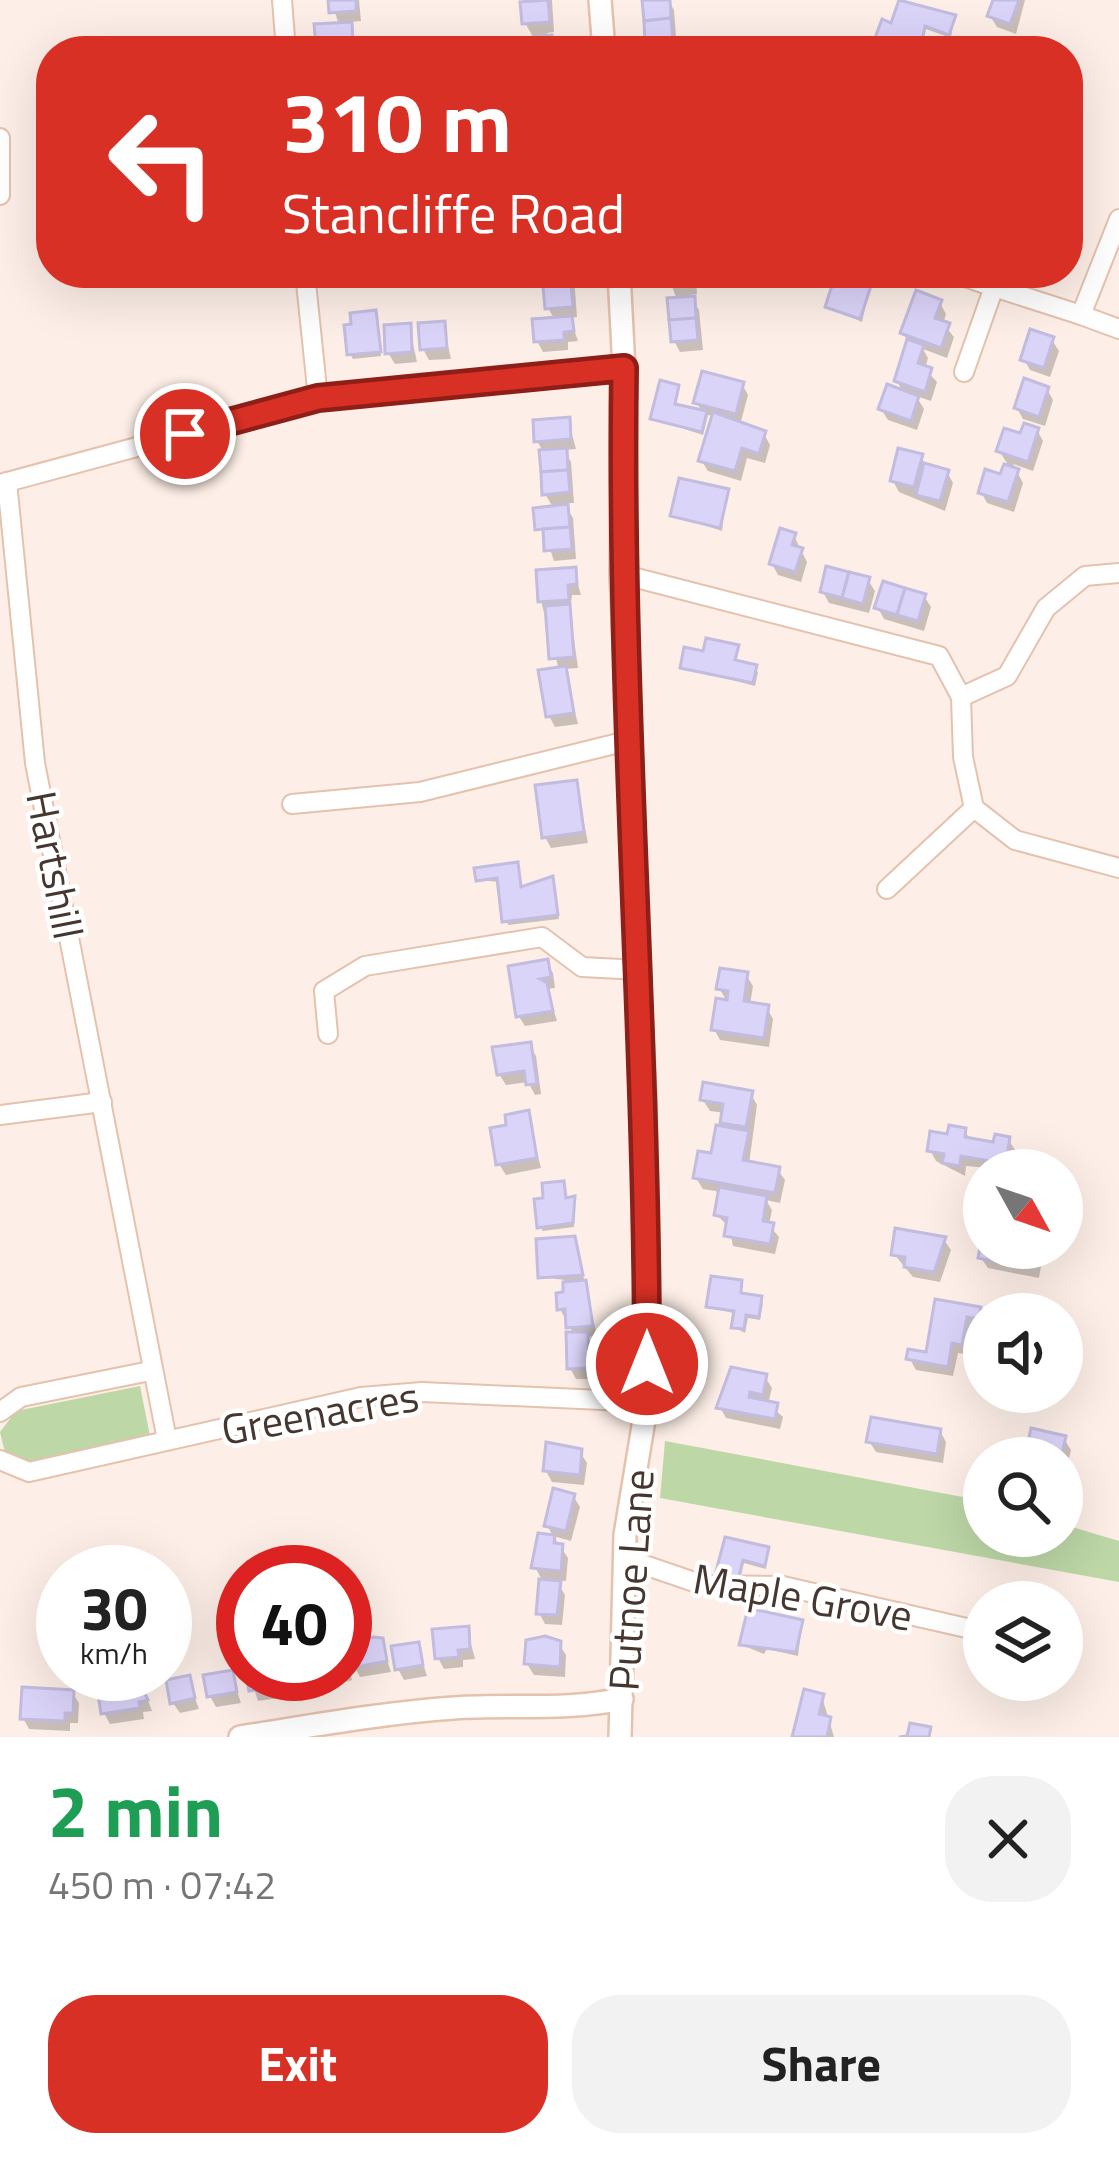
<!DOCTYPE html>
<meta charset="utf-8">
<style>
body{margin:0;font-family:"Titillium Web",sans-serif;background:#f2f2f2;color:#222;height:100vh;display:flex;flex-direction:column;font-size:45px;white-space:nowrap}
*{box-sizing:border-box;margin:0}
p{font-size:39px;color:#767676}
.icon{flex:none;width:66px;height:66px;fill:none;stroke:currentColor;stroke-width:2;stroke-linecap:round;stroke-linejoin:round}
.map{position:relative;height:1737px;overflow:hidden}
.side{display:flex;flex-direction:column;background:#fff;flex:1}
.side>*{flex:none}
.top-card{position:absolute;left:36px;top:36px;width:1047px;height:252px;border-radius:48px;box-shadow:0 12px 48px #0002;background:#d93025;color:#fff;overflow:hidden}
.needle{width:78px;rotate:130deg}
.buttons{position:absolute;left:963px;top:1149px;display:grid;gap:24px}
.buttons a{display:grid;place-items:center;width:120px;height:120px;border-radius:50%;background:#fff;box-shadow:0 12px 48px #0002;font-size:60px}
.speed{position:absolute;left:36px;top:1545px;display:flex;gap:24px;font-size:60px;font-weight:700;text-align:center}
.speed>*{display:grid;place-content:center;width:156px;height:156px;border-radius:50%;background:#fff;box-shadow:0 12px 48px #0002;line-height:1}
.speed small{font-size:30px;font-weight:400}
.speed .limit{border:18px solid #d22;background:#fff;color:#111}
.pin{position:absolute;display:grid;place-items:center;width:102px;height:102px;color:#fff;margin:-51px;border:6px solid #fff;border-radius:50%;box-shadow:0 3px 12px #0007}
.me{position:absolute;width:132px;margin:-66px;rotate:0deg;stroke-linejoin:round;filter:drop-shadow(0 0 9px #0008)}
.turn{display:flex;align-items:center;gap:42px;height:252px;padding:0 48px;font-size:54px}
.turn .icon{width:156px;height:156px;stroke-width:2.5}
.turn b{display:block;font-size:84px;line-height:102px}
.round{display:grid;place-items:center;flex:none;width:126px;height:126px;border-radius:48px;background:#f2f2f2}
.overview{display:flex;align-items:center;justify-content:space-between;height:204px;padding:0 48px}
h1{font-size:72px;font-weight:700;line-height:90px;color:#1e9e55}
.primary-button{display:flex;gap:24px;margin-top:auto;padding:24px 48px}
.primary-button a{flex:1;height:138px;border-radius:48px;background:#d93025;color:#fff;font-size:48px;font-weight:700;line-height:138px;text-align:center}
.primary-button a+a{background:#f2f2f2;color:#222}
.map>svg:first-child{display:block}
</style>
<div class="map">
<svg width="1119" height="1737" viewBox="0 0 1119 1737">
<rect width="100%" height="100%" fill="#fdefe7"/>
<!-- green -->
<g fill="#bdd7a7">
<polygon points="140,1386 150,1436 31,1463 5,1453 0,1432 16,1411"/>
<polygon points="665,1441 984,1501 984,1536 1062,1536 1062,1524 1119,1541 1119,1582 660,1498"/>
</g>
<!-- shadow -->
<g fill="#0003">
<polygon points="331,0 359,0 361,21 349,22 360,51 322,51 319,45 339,25"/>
<polygon points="523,0 552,0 554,32 547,33 557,51 528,51 535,40 525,23"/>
<polygon points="653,0 668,0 674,10 677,51 654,51 648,42"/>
<polygon points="902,0 954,17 951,38 926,29 921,51 876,51"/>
<polygon points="993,0 1025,0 1016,34 997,27 990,16"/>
<polygon points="1001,41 1015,45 1017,51 998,51"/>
<polygon points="345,273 374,273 375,284 352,286"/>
<polygon points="545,273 574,276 577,317 570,318 578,341 568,342 568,350 543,352 537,341 555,320 548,308"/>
<polygon points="667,273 696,273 697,294 690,295 699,310 703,350 680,352 674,341 677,300"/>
<polygon points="870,286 862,322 828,306"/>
<polygon points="940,303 946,314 943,324 954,337 947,358 923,349 928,358 925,369 937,382 931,401 916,396 924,409 917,430 888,420 881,409 904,394 897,381 909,343 903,333"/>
<polygon points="375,313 381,356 353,359 350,354"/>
<polygon points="443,324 451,359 429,360 423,349"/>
<polygon points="409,326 417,362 395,364 388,353"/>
<polygon points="1052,340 1059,351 1050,377 1030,370 1024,359"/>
<polygon points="742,384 748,395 740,425 764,434 770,445 765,463 747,458 741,481 708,471 701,460 714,416 708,415 703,435 654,419 677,387 676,407 703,413 697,403"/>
<polygon points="1047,389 1053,400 1045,426 1023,419 1017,408"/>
<polygon points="568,420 576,449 564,450 571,462 574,503 564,503 573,518 576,559 554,561 537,510 554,509 545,494 544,453 537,441"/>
<polygon points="1037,430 1043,441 1033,471 1013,464 1023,483 1014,512 987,503 981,492 1002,478 1007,463 999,451"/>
<polygon points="921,457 927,467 947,472 953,483 945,511 899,492 893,481"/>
<polygon points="727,492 722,531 673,515"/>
<polygon points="794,536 807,562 801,582 778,575 772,564"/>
<polygon points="574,571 581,595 572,595 570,611 578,668 564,669 578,724 555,727 549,716 559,670 541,601"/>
<polygon points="868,580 875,591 869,613 829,603 823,592"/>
<polygon points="924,596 931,607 924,631 884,619 878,608"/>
<polygon points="737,647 737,663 758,672 755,686 683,667"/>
<polygon points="576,783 588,843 551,848 545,837"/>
<polygon points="519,869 522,890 552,879 559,919 508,925 500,882 479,880"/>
<polygon points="547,963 553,973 555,988 547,989 557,1021 525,1026 518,1015"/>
<polygon points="746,975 753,986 750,1005 767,1008 773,1019 769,1047 720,1040 714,1029 728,1003 719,988"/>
<polygon points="529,1045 536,1056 541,1094 535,1095 528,1082 506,1085 499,1074"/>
<polygon points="751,1094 757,1105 749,1164 778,1170 785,1180 780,1203 766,1200 772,1210 769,1225 779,1237 775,1254 733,1246 729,1227 717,1215 721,1192 703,1189 696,1178 728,1130 725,1113 710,1111 703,1100"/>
<polygon points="527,1114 541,1168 506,1175 499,1164 510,1128"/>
<polygon points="965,1131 971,1141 996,1145 1008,1139 1015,1150 1011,1170 966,1166 965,1176 936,1161 930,1150"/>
<polygon points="562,1184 566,1201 575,1204 574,1227 542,1231 547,1200"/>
<polygon points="944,1240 951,1250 940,1282 913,1277 894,1254"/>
<polygon points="984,1243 984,1248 1044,1248 1039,1278 988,1268 981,1258"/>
<polygon points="576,1244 597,1336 587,1337 593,1379 576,1379 570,1368 574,1335 560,1309 565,1280 541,1277"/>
<polygon points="741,1283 742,1296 763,1303 760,1320 748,1318 745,1333 734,1327 736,1314 709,1306"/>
<polygon points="938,1303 980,1310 984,1318 984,1329 972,1327 967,1354 958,1353 953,1376 916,1370 910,1359 929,1356"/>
<polygon points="765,1377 772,1388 768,1404 783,1417 780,1429 726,1418 720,1407"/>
<polygon points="940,1431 946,1442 943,1463 876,1452 869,1441"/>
<polygon points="1064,1439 1071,1450 1064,1479 1062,1458 1028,1457"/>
<polygon points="580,1452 587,1463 584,1485 552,1482 546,1471"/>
<polygon points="573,1496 580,1507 571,1541 553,1536 547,1525"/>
<polygon points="554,1537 568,1558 566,1581 556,1580 565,1595 562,1625 545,1624 539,1613 542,1580 535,1567"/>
<polygon points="727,1540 767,1550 766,1569 744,1563 739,1583 721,1579"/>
<polygon points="802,1622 798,1656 767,1649 764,1654 742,1645"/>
<polygon points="467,1629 475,1659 463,1660 463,1667 444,1669 438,1658"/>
<polygon points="381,1641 391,1672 360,1677 354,1666"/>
<polygon points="559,1644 566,1655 565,1677 534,1675 527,1664"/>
<polygon points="417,1645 427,1676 404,1680 398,1669"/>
<polygon points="345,1655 352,1680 324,1689 318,1674 345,1674"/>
<polygon points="231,1673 241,1703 216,1707 210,1696"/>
<polygon points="249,1674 274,1674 278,1698 258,1701"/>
<polygon points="279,1674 303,1674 305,1690 286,1694"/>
<polygon points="188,1679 199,1709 180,1713 173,1703"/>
<polygon points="144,1690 152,1711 143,1712 144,1719 110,1724 104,1713"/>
<polygon points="72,1692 79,1703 78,1723 70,1723 70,1731 29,1729 23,1718"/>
<polygon points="822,1697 834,1737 795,1737"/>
</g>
<!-- building -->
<g fill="#dbd4f9" stroke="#c2bcde" stroke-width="3">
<polygon points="328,0 356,0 356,11 329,13"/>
<polygon points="548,0 550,22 522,24 520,2"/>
<polygon points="642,0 670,0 671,18 644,21"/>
<polygon points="899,0 956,15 949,35 925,26 920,51 871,49 882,19 891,23"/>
<polygon points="993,0 1019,0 1010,24 987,16"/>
<polygon points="671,18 673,40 645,43 644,21"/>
<polygon points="352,22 353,43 316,46 314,24"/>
<polygon points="552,35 553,51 525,51 524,38"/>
<polygon points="542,273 570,273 571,284 543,287"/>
<polygon points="664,273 692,273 693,284 665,286"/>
<polygon points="836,273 872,283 860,319 825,307"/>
<polygon points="571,284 573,307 545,309 543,287"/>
<polygon points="916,290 942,300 935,318 950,323 941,348 900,333"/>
<polygon points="695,296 696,318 669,320 667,298"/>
<polygon points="376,310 381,352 347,355 344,325 351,324 350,313"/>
<polygon points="572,316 574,331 564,332 564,340 534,342 532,319"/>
<polygon points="696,318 698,340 671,342 669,320"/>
<polygon points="445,321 447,348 420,350 418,323"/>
<polygon points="411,323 412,352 385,354 384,325"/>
<polygon points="1030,329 1054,337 1044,368 1020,360"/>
<polygon points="907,339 924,345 918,363 932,368 925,392 894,381"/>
<polygon points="702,371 744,382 736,414 693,403"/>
<polygon points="1024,378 1049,387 1039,417 1014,408"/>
<polygon points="660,380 679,385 675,404 707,411 702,432 650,419"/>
<polygon points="887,384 919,396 911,421 878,409"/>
<polygon points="713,412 766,431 759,454 742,448 735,471 698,461"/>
<polygon points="570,417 571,439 534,442 533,420"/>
<polygon points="1024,423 1039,428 1028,462 996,451 1004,428 1020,433"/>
<polygon points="567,448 568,470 541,472 539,450"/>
<polygon points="898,448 923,454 914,487 890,481"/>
<polygon points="924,463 949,470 940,501 916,495"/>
<polygon points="1004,464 1019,469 1008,502 978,493 985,469 1000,474"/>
<polygon points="568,470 570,492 542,495 541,472"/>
<polygon points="679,478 729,489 720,528 670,516"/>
<polygon points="568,504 570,527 535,530 533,508"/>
<polygon points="570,527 572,549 544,551 543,529"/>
<polygon points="780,528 796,533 792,545 803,548 795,572 769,564"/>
<polygon points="826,566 849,572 842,598 820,592"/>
<polygon points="576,567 577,584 568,585 569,600 538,602 536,570"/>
<polygon points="849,572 870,577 863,604 842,598"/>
<polygon points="883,581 905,588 897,615 874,608"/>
<polygon points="905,588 926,594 918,621 897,615"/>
<polygon points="570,604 574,657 549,659 545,606"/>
<polygon points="706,638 739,645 735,660 757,665 753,683 680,668 684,647 703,651"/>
<polygon points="566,666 574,713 546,717 538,670"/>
<polygon points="577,780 584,832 542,838 535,785"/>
<polygon points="518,862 521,887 553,876 558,915 502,922 497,878 476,881 474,868"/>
<polygon points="548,959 551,977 540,979 547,983 553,1011 516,1017 508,966"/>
<polygon points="720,968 748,972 744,1001 769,1005 764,1038 711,1030 716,998 727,1000 728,991 716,989"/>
<polygon points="531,1042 537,1084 526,1085 524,1071 497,1075 492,1047"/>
<polygon points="703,1082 753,1091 746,1127 720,1123 723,1104 700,1100"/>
<polygon points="529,1110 537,1158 496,1165 490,1128 506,1125 505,1115"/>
<polygon points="716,1125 749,1131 743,1160 780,1167 775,1193 693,1178 698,1151 711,1153"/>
<polygon points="949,1125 966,1128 965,1137 993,1142 995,1134 1010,1137 1006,1164 961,1156 960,1166 942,1163 944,1154 927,1151 930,1131 947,1134"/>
<polygon points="564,1181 566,1198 575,1196 573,1223 537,1228 534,1199 543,1198 542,1183"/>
<polygon points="719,1187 767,1196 763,1221 774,1223 770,1244 724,1236 727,1218 714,1215"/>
<polygon points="984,1226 984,1248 1037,1248 1033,1268 978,1258"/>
<polygon points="895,1228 946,1237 934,1272 904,1267 905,1257 891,1255"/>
<polygon points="575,1236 583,1275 538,1278 536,1239"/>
<polygon points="711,1276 742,1280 741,1293 762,1296 759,1317 746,1315 744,1329 731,1328 734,1311 706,1307"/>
<polygon points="586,1280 593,1326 566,1328 565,1309 557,1310 556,1293 563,1292 563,1282"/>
<polygon points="935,1299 981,1307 979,1319 967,1317 962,1345 952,1343 948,1367 906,1359 908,1349 926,1352"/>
<polygon points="566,1332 588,1332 589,1368 567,1369"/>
<polygon points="731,1367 767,1374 763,1395 750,1392 749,1397 778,1403 775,1419 716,1408"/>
<polygon points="871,1417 941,1429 937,1454 866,1442"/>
<polygon points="1031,1428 1066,1436 1061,1458 1025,1457"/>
<polygon points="546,1442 582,1449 580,1475 543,1471"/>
<polygon points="553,1488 575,1494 566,1531 544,1526"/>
<polygon points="538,1533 555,1535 554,1543 563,1544 561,1571 531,1568"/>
<polygon points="725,1537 769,1547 765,1566 743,1560 738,1580 715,1575"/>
<polygon points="539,1579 561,1581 557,1615 536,1614"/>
<polygon points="748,1608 803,1620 796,1652 739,1645"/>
<polygon points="469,1626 470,1649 458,1650 459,1657 435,1659 432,1629"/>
<polygon points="545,1636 561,1641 560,1667 524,1664 526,1640"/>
<polygon points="374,1637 383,1638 387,1661 351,1668 346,1642"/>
<polygon points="419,1642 423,1665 395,1670 391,1646"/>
<polygon points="233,1670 237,1692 207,1697 203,1675"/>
<polygon points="246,1674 272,1674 274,1687 249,1691"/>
<polygon points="190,1675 195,1698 170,1704 166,1680"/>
<polygon points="139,1681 148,1700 139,1702 140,1708 101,1714 97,1687"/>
<polygon points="22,1687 74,1690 73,1713 65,1713 65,1721 20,1719"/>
<polygon points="804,1689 824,1694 819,1714 831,1717 827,1737 792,1737"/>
<polygon points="910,1723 931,1727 929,1737 899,1737 907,1736"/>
</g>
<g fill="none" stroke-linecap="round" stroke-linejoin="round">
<defs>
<g id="minor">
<polyline points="282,0 286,51"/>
<polyline points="0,138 0,195"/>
<polyline points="305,273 318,398"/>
<polyline points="954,273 994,287"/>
<polyline points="1081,315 1119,329"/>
<polyline points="964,372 994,287 1081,315 1119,219"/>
<polyline points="7,482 35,763 167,1440"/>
<polyline points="0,484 318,398 624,369"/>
<polyline points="621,574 939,656 961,697 963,757 974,808 1015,840 1119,868"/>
<polyline points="961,697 1007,676 1046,608 1085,576 1119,573"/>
<polyline points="292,804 420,792 631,740"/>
<polyline points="887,889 974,808"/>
<polyline points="328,1034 324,991 365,966 542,937 582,967 640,970"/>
<polyline points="0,1115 102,1102"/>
<polyline points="0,1412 21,1397 150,1371"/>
<polyline points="0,1460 29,1472 361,1397 422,1392 647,1402"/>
<polyline points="624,1558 703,1585 783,1586 984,1632"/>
</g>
<g id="tertiary">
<polyline points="600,0 604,51"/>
<polyline points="619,273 624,369 621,574 645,1101 647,1402 625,1535 620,1737"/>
<path d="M240,1737c71,-11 142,-24 214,-29 58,-4 111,3 168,-9"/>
</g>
</defs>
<!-- minor casing -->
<use href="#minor" stroke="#e4c2ae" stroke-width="22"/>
<!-- tertiary casing -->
<use href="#tertiary" stroke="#e4c2ae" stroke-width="26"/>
<!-- minor -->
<use href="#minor" stroke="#fff" stroke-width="18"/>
<!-- tertiary -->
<use href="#tertiary" stroke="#fff" stroke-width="21"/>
</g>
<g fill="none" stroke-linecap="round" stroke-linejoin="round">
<defs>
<path id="route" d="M185,434l133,-36 306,-30c-5,332 23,664 23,996"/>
</defs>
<!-- route casing -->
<use href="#route" stroke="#8d1f18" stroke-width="30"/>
<!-- route -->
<use href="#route" stroke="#d93025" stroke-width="21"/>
</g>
<g text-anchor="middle" stroke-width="9" stroke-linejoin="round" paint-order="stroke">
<!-- street labels -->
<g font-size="42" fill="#45372f" stroke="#fff">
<text transform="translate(55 865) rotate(79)" y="15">Hartshill</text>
<text transform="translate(320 1413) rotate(-10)" y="15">Greenacres</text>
<text transform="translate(631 1580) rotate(-86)" y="15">Putnoe Lane</text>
<text transform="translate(803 1597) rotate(10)" y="15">Maple Grove</text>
</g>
</g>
</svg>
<div class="buttons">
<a><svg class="needle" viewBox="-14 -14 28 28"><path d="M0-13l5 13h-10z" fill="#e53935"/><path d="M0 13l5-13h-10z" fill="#767676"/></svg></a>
<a><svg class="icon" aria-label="sound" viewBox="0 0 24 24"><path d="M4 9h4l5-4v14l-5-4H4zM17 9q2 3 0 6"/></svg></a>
<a><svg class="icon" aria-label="search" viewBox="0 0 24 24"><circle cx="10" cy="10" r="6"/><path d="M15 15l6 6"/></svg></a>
<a><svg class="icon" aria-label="layers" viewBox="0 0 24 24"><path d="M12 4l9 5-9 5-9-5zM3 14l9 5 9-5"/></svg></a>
</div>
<div class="speed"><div>30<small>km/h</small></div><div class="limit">40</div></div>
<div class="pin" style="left:185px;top:434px;background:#d93025"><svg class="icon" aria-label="arrive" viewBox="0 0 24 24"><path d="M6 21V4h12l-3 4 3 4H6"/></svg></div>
<svg class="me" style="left:647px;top:1364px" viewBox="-20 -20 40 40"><circle r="17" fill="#d93025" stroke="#fff" stroke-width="3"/><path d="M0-11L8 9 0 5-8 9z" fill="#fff"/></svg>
<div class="top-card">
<div class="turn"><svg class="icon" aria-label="left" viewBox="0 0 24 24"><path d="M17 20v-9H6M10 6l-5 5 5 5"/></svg><div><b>310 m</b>Stancliffe Road</div></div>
</div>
</div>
<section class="side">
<div class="overview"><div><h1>2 min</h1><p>450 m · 07:42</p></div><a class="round"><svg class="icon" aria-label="close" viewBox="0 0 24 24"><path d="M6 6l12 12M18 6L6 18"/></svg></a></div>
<div class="primary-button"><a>Exit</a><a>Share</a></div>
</section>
